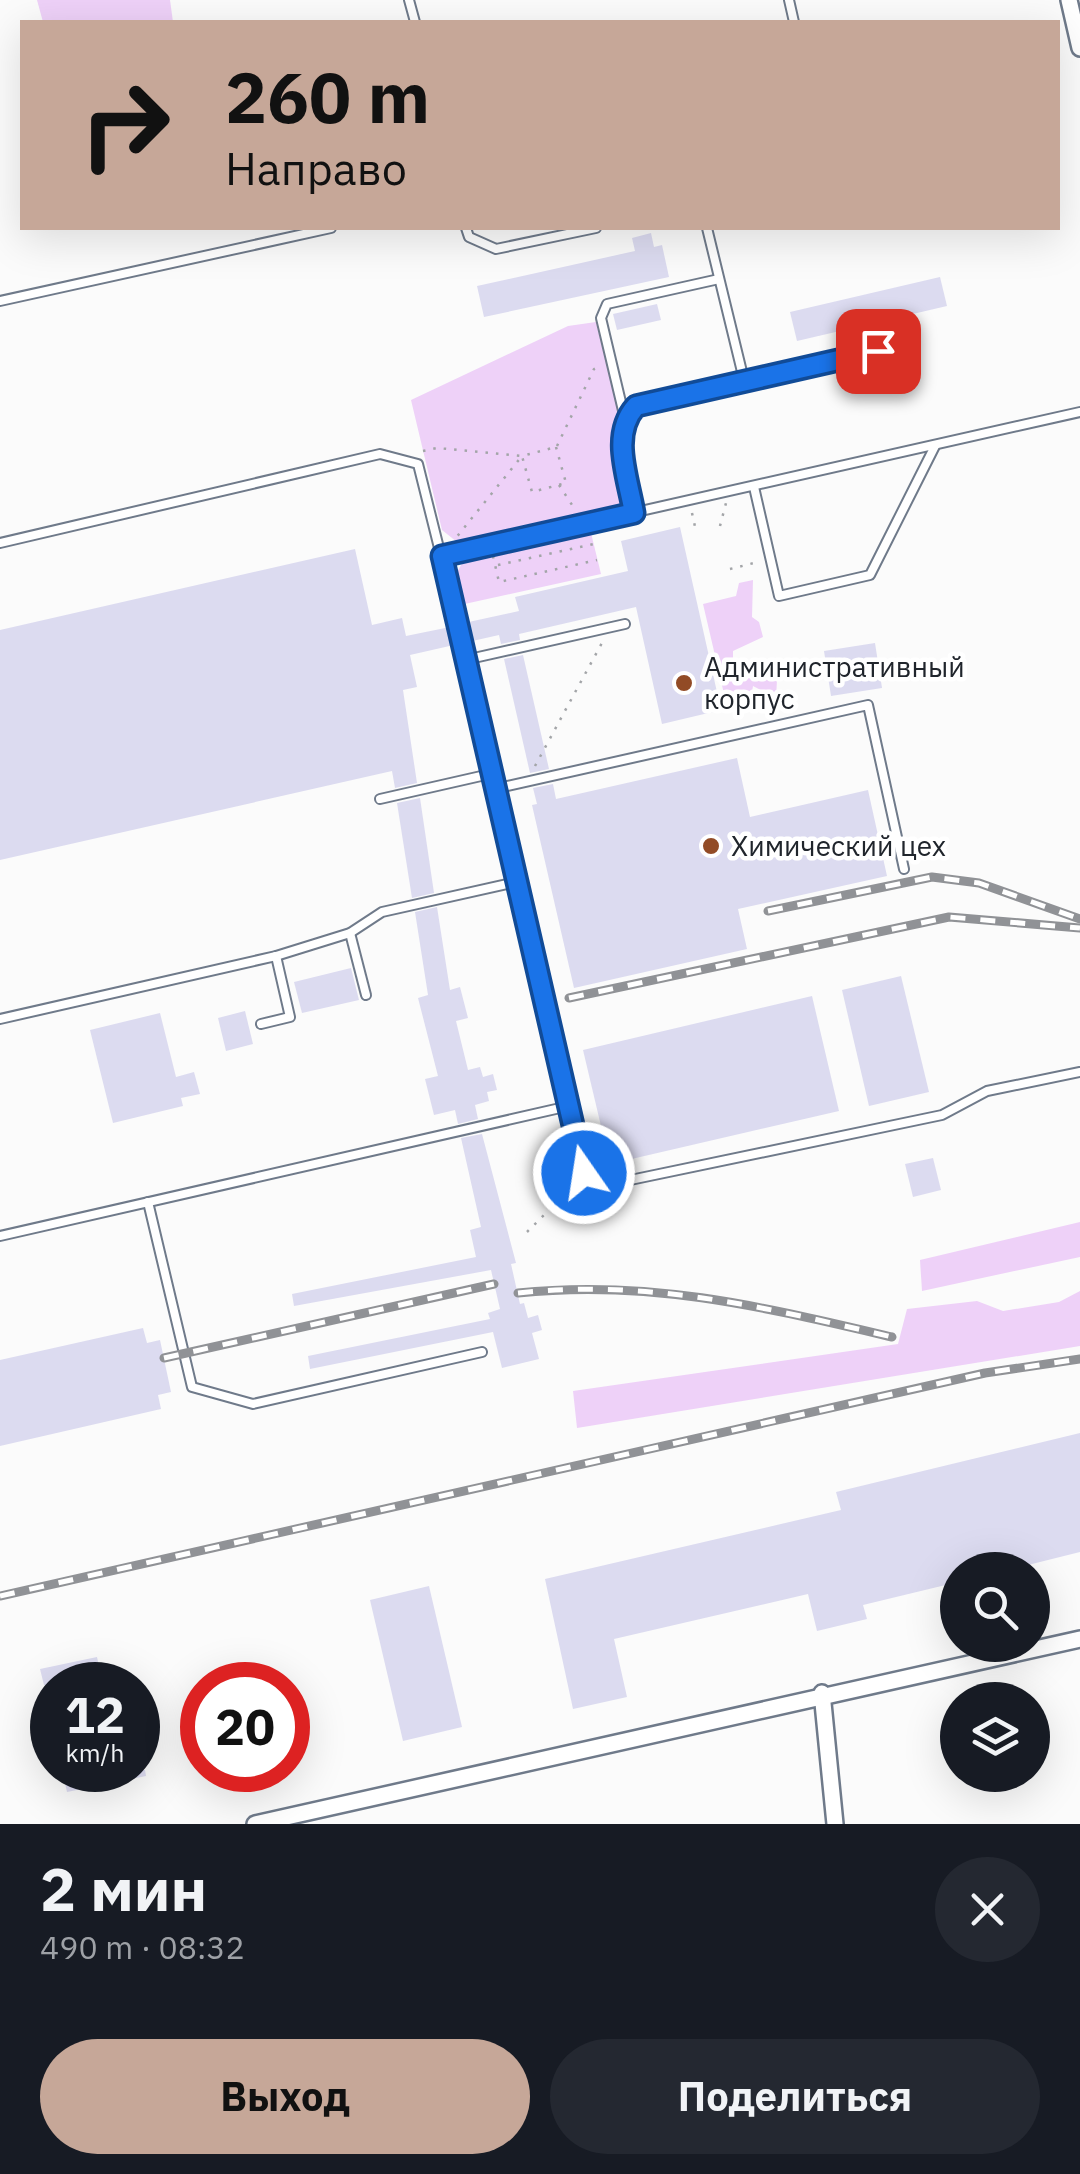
<!DOCTYPE html>
<html lang="ru">
<meta charset="utf-8">
<style>
body{margin:0;font-family:"IBM Plex Sans",sans-serif;background:#242831;color:#f1f3f6;height:100vh;display:flex;flex-direction:column;font-size:38px;white-space:nowrap}
*{box-sizing:border-box;margin:0}
p{font-size:32px;color:#9ea1a6}
.icon{flex:none;width:55px;height:55px;fill:none;stroke:currentColor;stroke-width:2;stroke-linecap:round;stroke-linejoin:round}
.map{position:relative;height:1824px;overflow:hidden}
.drawer{display:flex;flex-direction:column;background:#171b24;flex:1}
.drawer>*{flex:none}
.hud{position:absolute;left:20px;top:20px;width:1040px;height:210px;border-radius:0px;box-shadow:0 10px 40px #0002;background:#c6a798;color:#111;overflow:hidden}
.tools{position:absolute;left:940px;top:1552px;display:grid;gap:20px}
.tools a{display:grid;place-items:center;width:110px;height:110px;border-radius:50%;background:#171b24;box-shadow:0 10px 40px #0002;font-size:50px}
.speed{position:absolute;left:30px;top:1662px;display:flex;gap:20px;font-size:50px;font-weight:700;text-align:center}
.speed>*{display:grid;place-content:center;width:130px;height:130px;border-radius:50%;background:#171b24;box-shadow:0 10px 40px #0002;line-height:1}
.speed small{font-size:25px;font-weight:400}
.speed .limit{border:15px solid #d22;background:#fff;color:#111}
.pin{position:absolute;display:grid;place-items:center;width:85px;height:85px;color:#fff;margin:-42px;border-radius:20px;box-shadow:0 5px 15px #0006}
.me{position:absolute;width:110px;margin:-55px;rotate:347deg;stroke-linejoin:round;filter:drop-shadow(0 0 8px #0008)}
.turn{display:flex;align-items:center;gap:35px;height:210px;padding:0 40px;font-size:45px}
.turn .icon{width:130px;height:130px;stroke-width:2.5}
.turn b{display:block;font-size:70px;line-height:85px}
.round{display:grid;place-items:center;flex:none;width:105px;height:105px;border-radius:52px;background:#242831}
.headline{display:flex;align-items:center;justify-content:space-between;height:170px;padding:0 40px}
h1{font-size:60px;font-weight:700;line-height:75px}
.cta{display:flex;gap:20px;margin-top:auto;padding:20px 40px}
.cta a{flex:1;height:115px;border-radius:60px;background:#c6a798;color:#111;font-size:40px;font-weight:700;line-height:115px;text-align:center}
.cta a+a{background:#242831;color:#f1f3f6}
.map>svg:first-child{display:block}
</style>
<div class="map">
<svg width="1080" height="1824" viewBox="0 0 1080 1824">
<rect width="100%" height="100%" fill="#fbfbfb"/>
<!-- green -->
<g fill="#eed1f8">
<polygon points="37,0 170,0 173,22 43,22"/>
<polygon points="596,322 618,408 615,425 629,508 462,546 442,530 411,400 568,326"/>
<polygon points="591,533 601,574 460,605 453,579 464,560"/>
<polygon points="753,580 752,617 759,622 763,637 733,651 733,665 759,662 777,680 776,698 753,686 750,705 728,711 703,604 736,596 739,583"/>
<polygon points="1080,1222 1080,1257 922,1291 920,1260"/>
<polygon points="1080,1291 1080,1346 577,1428 573,1391 898,1344 907,1309 977,1301 1003,1311 1059,1302"/>
</g>
<!-- building -->
<g fill="#dcdbf0">
<polygon points="651,233 654,247 662,245 669,277 484,317 477,286 635,251 632,238"/>
<polygon points="940,277 947,306 797,341 790,312"/>
<polygon points="657,304 661,320 617,330 613,314"/>
<polygon points="680,527 721,710 662,724 636,607 519,634 520,640 501,644 499,635 468,642 464,623 519,611 515,597 628,571 621,541"/>
<polygon points="355,549 372,625 402,618 406,636 450,627 454,645 410,655 417,687 403,690 417,783 395,788 392,771 0,860 0,630"/>
<polygon points="875,643 882,688 831,696 824,651"/>
<polygon points="523,655 549,769 530,773 504,659"/>
<polygon points="737,758 750,817 868,790 887,876 738,909 747,949 574,988 532,805 537,804 533,788 553,784 556,799"/>
<polygon points="420,798 434,893 412,898 397,803"/>
<polygon points="437,907 450,990 460,987 468,1018 456,1021 468,1070 480,1067 483,1077 493,1074 497,1090 487,1092 489,1101 475,1105 478,1119 458,1124 455,1110 434,1115 425,1079 438,1076 418,998 428,995 415,912"/>
<polygon points="351,968 359,1000 302,1013 294,982"/>
<polygon points="901,976 929,1092 869,1106 842,990"/>
<polygon points="812,996 839,1111 610,1164 583,1050"/>
<polygon points="245,1011 253,1044 226,1051 218,1018"/>
<polygon points="160,1013 176,1077 194,1072 200,1094 181,1098 183,1106 113,1123 90,1030"/>
<polygon points="482,1134 516,1263 511,1264 520,1304 524,1303 528,1318 538,1315 542,1330 532,1333 539,1359 502,1368 493,1332 310,1369 308,1356 490,1319 488,1313 500,1309 491,1270 294,1306 292,1294 476,1257 470,1230 481,1227 461,1138"/>
<polygon points="933,1158 941,1190 913,1197 905,1164"/>
<polygon points="143,1328 147,1343 160,1340 171,1392 158,1395 161,1409 0,1446 0,1360"/>
<polygon points="1080,1433 1080,1552 1008,1570 958,1570 958,1582 863,1605 867,1619 817,1631 808,1594 614,1639 627,1697 573,1709 545,1579 841,1510 836,1492"/>
<polygon points="429,1586 462,1727 403,1741 370,1600"/>
<polygon points="97,1657 103,1685 44,1685 40,1669"/>
<polygon points="62,1770 145,1770 146,1776 67,1792"/>
</g>
<g fill="none" stroke-linecap="round" stroke-linejoin="round">
<defs>
<g id="lane">
<polyline points="409,0 415,22"/>
<polyline points="789,0 794,22"/>
<polyline points="466,228 469,237 496,249 596,228"/>
<polyline points="707,228 744,380"/>
<polyline points="0,301 331,228"/>
<polyline points="625,419 601,318 607,304 719,279"/>
<polyline points="754,487 779,596 870,575 935,446"/>
<path d="M635,513c-7,-36 -26,-78 1,-107l276,-63"/>
<polyline points="0,543 380,454 418,464 441,556"/>
<polyline points="465,660 625,624"/>
<polyline points="494,789 868,705 904,869"/>
<polyline points="380,799 490,774"/>
<polyline points="516,882 585,1173 616,1183 942,1115 987,1091 1080,1072"/>
<polyline points="350,933 366,995"/>
<polyline points="0,1019 276,956 350,933 382,912 516,882 441,556 1080,412"/>
<polyline points="261,1024 290,1017 276,956"/>
<polyline points="148,1202 192,1387 253,1404 482,1352"/>
<polyline points="0,1236 569,1106"/>
</g>
<g id="street">
<polyline points="1069,0 1080,48"/>
<polyline points="822,1693 835,1824"/>
<polyline points="255,1824 1080,1639"/>
</g>
</defs>
<!-- lane casing -->
<use href="#lane" stroke="#6f7a8a" stroke-width="12"/>
<!-- street casing -->
<use href="#street" stroke="#6f7a8a" stroke-width="20"/>
<!-- path -->
<g stroke="#a3a5a8" stroke-width="2.5" stroke-dasharray="2.5 8" stroke-linecap="butt">
<polyline points="557,446 594,369 600,366"/>
<polygon points="556,447 566,483 532,492 522,456"/>
<polyline points="423,451 437,448 522,456 455,539"/>
<polyline points="559,485 576,511"/>
<polyline points="692,513 696,531"/>
<polyline points="720,526 726,503"/>
<polyline points="493,556 499,582 597,560"/>
<polyline points="498,565 594,544"/>
<polyline points="730,569 758,562"/>
<polyline points="535,766 603,641"/>
<polyline points="527,1232 577,1182"/>
</g>
<!-- lane -->
<use href="#lane" stroke="#fff" stroke-width="8"/>
<!-- street -->
<use href="#street" stroke="#fff" stroke-width="15"/>
<defs>
<g id="rail">
<polyline points="768,911 932,877 979,883 1080,919"/>
<polyline points="569,998 949,917 1080,928"/>
<path d="M518,1293c132,-14 246,14 374,44"/>
<polyline points="164,1358 494,1284"/>
<polyline points="0,1596 985,1373 1080,1359"/>
</g>
</defs>
<!-- rail casing -->
<use href="#rail" stroke="#909296" stroke-width="9"/>
<!-- rail -->
<use href="#rail" stroke="#fff" stroke-width="5" stroke-dasharray="15" stroke-linecap="butt"/>
</g>
<g fill="none" stroke-linecap="round" stroke-linejoin="round">
<defs>
<path id="route" d="M584,1173l-142,-617 192,-43c-6,-36 -24,-78 2,-107l242,-55"/>
</defs>
<!-- route casing -->
<use href="#route" stroke="#114b97" stroke-width="25"/>
<!-- route -->
<use href="#route" stroke="#1a73e8" stroke-width="18"/>
</g>
<!-- markers -->
<g fill="#924b26" stroke="#fff" stroke-width="4">
<circle cx="684" cy="683" r="10"/>
<circle cx="711" cy="846" r="10"/>
</g>
<g text-anchor="middle" stroke-width="9" stroke-linejoin="round" paint-order="stroke">
<!-- poi labels -->
<g font-size="28" fill="#20252c" stroke="#fff" text-anchor="start">
<text x="704" y="677">Административный<tspan x="704" dy="32">корпус</tspan></text>
<text x="731" y="856">Химический цех</text>
</g>
</g>
</svg>
<div class="tools">
<a><svg class="icon" aria-label="search" viewBox="0 0 24 24"><circle cx="10" cy="10" r="6"/><path d="M15 15l6 6"/></svg></a>
<a><svg class="icon" aria-label="layers" viewBox="0 0 24 24"><path d="M12 4l9 5-9 5-9-5zM3 14l9 5 9-5"/></svg></a>
</div>
<div class="speed"><div>12<small>km/h</small></div><div class="limit">20</div></div>
<div class="pin" style="left:878px;top:351px;background:#d93025"><svg class="icon" aria-label="arrive" viewBox="0 0 24 24"><path d="M6 21V4h12l-3 4 3 4H6"/></svg></div>
<svg class="me" style="left:584px;top:1173px" viewBox="-20 -20 40 40"><circle r="17" fill="#1a73e8" stroke="#fff" stroke-width="3"/><path d="M0-11L8 9 0 5-8 9z" fill="#fff"/></svg>
<div class="hud">
<div class="turn"><svg class="icon" aria-label="right" viewBox="0 0 24 24"><path d="M7 20v-9h11M14 6l5 5-5 5"/></svg><div><b>260 m</b>Направо</div></div>
</div>
</div>
<section class="drawer">
<div class="headline"><div><h1>2 мин</h1><p>490 m · 08:32</p></div><a class="round"><svg class="icon" aria-label="close" viewBox="0 0 24 24"><path d="M6 6l12 12M18 6L6 18"/></svg></a></div>
<div class="cta"><a>Выход</a><a>Поделиться</a></div>
</section>
